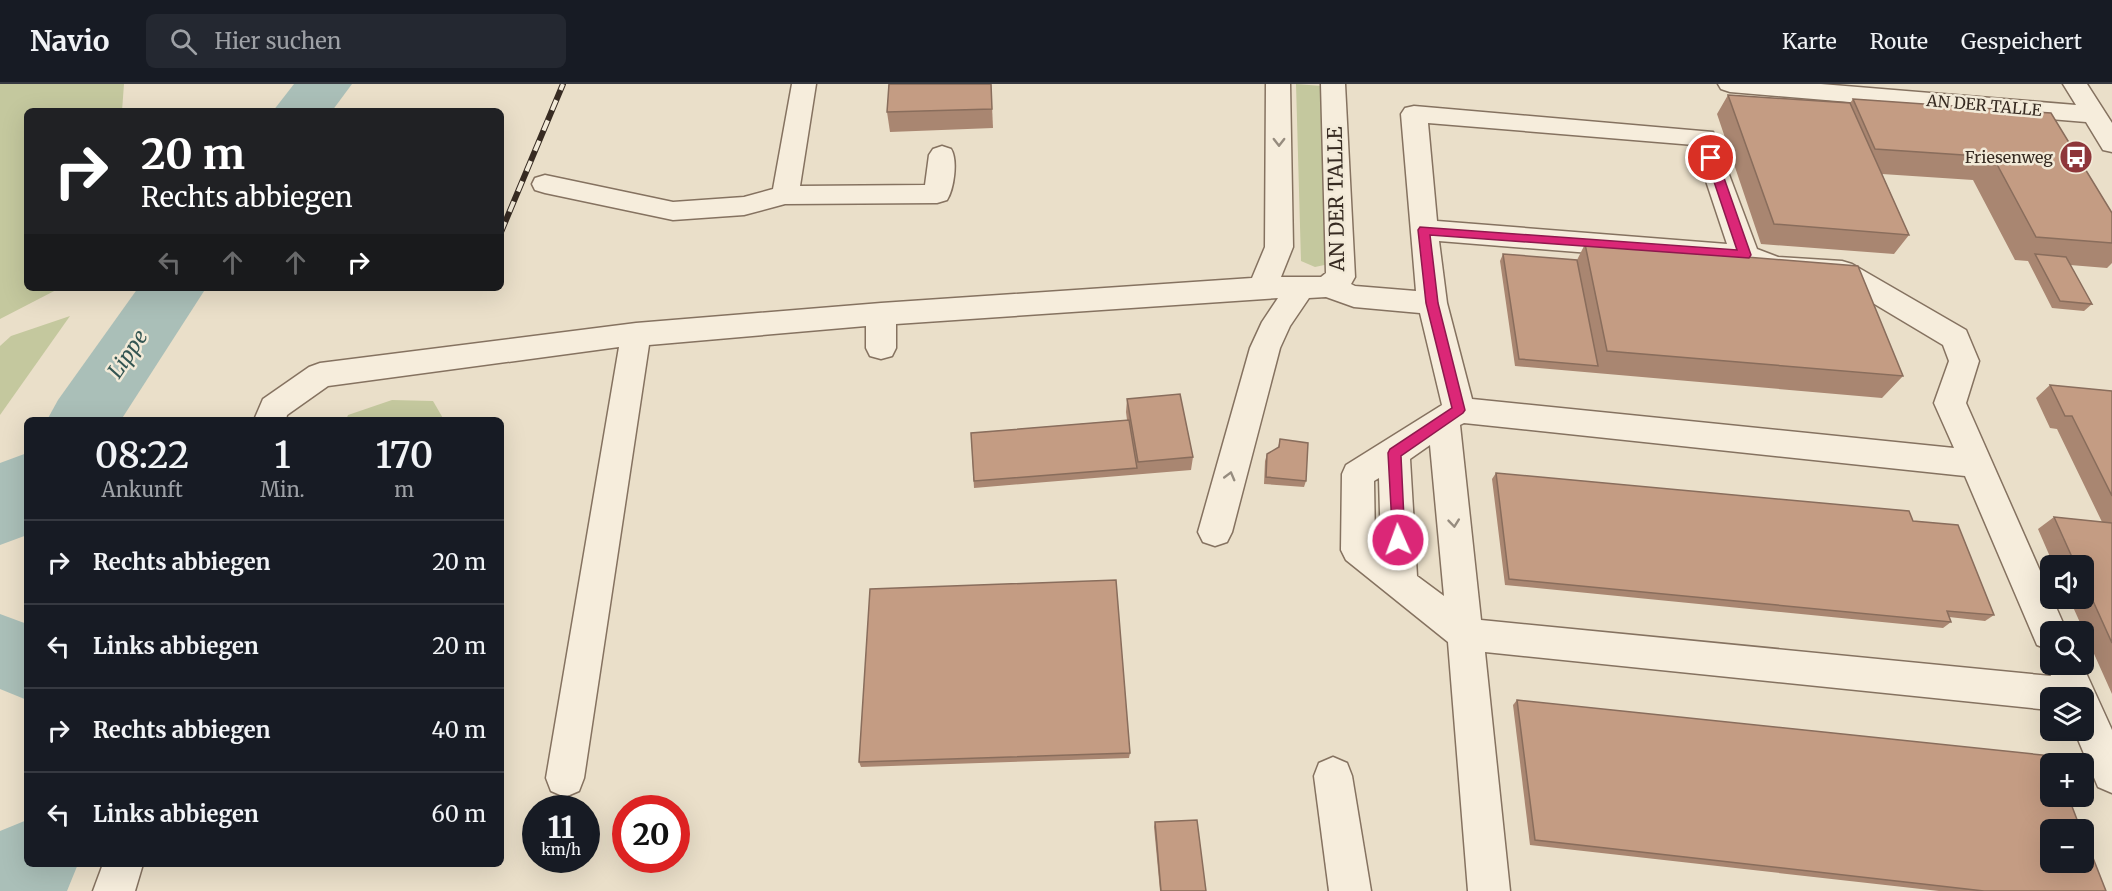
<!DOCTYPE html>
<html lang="de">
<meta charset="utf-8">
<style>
body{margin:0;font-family:Merriweather,serif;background:#242831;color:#f1f3f6;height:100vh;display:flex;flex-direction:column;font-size:22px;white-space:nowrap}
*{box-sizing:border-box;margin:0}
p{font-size:20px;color:#9ea1a6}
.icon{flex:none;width:33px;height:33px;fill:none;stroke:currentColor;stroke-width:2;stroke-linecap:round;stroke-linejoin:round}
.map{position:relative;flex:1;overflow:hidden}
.sheet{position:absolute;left:24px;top:333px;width:480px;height:450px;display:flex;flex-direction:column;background:#171b24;border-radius:9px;box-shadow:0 6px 24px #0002}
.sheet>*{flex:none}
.top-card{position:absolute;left:24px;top:24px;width:480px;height:183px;border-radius:9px;box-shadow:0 6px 24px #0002;background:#202124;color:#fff;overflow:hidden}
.buttons{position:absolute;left:2040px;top:471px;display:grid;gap:12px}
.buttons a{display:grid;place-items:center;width:54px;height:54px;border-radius:9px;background:#171b24;box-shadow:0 6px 24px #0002;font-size:30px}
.speed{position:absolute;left:522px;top:711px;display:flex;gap:12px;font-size:30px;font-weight:700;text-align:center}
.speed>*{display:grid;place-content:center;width:78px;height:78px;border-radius:50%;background:#171b24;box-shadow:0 6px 24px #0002;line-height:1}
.speed small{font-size:15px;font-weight:400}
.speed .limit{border:9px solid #d22;background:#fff;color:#111}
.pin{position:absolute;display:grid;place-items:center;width:51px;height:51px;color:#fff;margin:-26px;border:3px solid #fff;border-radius:50%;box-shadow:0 2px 6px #0007}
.me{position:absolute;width:66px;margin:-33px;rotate:358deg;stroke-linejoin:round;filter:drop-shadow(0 0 4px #0008)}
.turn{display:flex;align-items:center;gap:21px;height:126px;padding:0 18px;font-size:27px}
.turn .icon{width:78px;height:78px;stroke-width:2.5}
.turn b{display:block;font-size:42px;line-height:51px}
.lanes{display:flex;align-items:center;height:57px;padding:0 18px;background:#0003;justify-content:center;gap:30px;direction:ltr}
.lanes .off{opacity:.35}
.eta{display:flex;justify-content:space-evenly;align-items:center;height:102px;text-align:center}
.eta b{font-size:36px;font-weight:600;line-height:42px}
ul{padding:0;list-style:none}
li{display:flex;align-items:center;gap:18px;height:84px;padding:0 18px;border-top:2px solid #363941}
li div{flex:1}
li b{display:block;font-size:22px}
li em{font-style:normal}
header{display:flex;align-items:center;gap:36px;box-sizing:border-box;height:84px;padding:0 30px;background:#171b24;border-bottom:2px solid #363941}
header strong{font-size:28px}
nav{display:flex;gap:33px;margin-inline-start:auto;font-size:21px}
.search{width:420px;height:54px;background:#242831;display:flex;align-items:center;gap:15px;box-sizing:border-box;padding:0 21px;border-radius:9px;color:#9ea1a6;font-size:22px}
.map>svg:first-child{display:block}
</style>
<header>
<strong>Navio</strong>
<div class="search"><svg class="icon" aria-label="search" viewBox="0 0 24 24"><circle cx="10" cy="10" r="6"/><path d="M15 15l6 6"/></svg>Hier suchen</div>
<nav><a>Karte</a><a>Route</a><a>Gespeichert</a></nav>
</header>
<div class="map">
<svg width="2112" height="807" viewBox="0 0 2112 807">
<rect width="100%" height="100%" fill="#eadfc9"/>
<!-- green -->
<g fill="#c4c89e">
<polygon points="0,0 124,0 122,27 27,27 27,204 60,204 0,235"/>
<polygon points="1296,0 1322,2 1329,180 1315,183 1301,177"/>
<polygon points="70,232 0,331 0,262 11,252"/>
<polygon points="392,316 433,317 444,336 346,336 348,331"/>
</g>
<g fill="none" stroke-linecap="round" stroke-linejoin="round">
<!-- river -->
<g fill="#aabfb8" fill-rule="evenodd">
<polygon points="294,0 352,0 332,27 273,27"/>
<polygon points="138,204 206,204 121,336 47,336 58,316"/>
<polygon points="27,369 27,451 0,461 0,379"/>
<polygon points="0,530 27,540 27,616 0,605"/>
<polygon points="27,736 27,780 78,780 67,807 0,807 0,747"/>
</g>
<defs>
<g id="minor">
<path d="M792,0h24l-16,102 125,-1 4,-30 4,-6 9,-3 9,3c7,11 3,40 -4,51l-10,3 -152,1 -41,11 -71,5 -128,-27 -10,-3 -3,-6 3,-6 10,-3 128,27 71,-5 29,-8z"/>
<path d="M1266,0h24l3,163 -12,30h40l5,-4 -5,-189h24l10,193 -4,7 4,2 61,5 -15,-177 4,-6 9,-2 299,26 44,117 21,8 64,4 10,3 114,66 13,31 -13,42 101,229h-17v18l-13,-5 -72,-169 -501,-53 -4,2 21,195 570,56 -5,-12 4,-10v10h32l30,66v63l-14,-6 -24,-57h10v-32h-34v12l-565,-58 25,239h-42l-20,-249 -102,-82 -5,-10 1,-76 4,-9 96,-60 -22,-92 -66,-6 -28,-10 -17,1 -19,28 -10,22 -48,184 -5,10 -12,4 -12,-4 -5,-10 52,-184 12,-26 16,-24 -382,26v24l-4,8 -11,3 -11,-3 -4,-8v-22l-217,19 -65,433 -5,13 -14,6 -14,-6 -5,-13 73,-431 -291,39 -41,29 -1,5h-32l9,-21 46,-32 11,-4 316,-40 245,-20 371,-25 13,-31zM1428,39l266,22 33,99 -290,-23zM1439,157l302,24 34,12 61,4 107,64 6,16 -15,42 20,45 -482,-49 -25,-96zM1430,361l14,151 -27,-20 -7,-117zM1379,394l2,70 -6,-4 -1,-63z"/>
<polygon points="1718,0 1821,0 2076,21 2063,0 2087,0 2112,39 2112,68 2103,66 2086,38 1730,8 1721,5"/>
<polygon points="1333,673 1347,679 1352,692 1371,807 1329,807 1314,692 1319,679"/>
<polygon points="103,780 143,780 135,807 93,807"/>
</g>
</defs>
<!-- minor casing -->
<use href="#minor" stroke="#857260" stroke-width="3"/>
<!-- minor -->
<use href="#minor" fill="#f6eddc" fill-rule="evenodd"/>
<defs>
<polyline id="rail" points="501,148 563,0"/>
</defs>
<!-- rail casing -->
<use href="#rail" stroke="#372b22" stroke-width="6"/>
<!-- rail -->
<use href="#rail" stroke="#f2ead8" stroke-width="4" stroke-dasharray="11" stroke-linecap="butt"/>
</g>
<!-- wall -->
<g fill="#a98671">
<polygon points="889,0 991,0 993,44 890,48 887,28"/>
<polygon points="1728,11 1850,19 1853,15 2051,29 2112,129 2112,179 2107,184 2070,181 2092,220 2084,227 2052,224 2028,177 2015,176 1973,96 1882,90 1909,151 1894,170 1761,160 1717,30"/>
<polygon points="1585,160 1903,292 1882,314 1515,282 1500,177 1503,170 1577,176"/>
<polygon points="2050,301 2112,307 2112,610 2069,514 2084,514 2084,482 2054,482 2038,445 2054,433 2102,438 2057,345 2050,344 2036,314"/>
<polygon points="1127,315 1193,373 1191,386 974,404 971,349 1127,336 1126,328"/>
<polygon points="1280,355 1306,397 1304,403 1264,400 1265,377 1267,370 1278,364"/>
<polygon points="1496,389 1913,437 1994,531 1985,537 1949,533 1951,538 1943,544 1505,501 1492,395"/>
<polygon points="1517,616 2106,807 1939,807 1530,761 1513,621"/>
<polygon points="1130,669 1129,674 861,683 859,678"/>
<polygon points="1155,738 1206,807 1160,807 1154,743"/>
</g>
<!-- building -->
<g fill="#c49c83" stroke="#896d5c" stroke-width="1.5">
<polygon points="889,0 991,0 992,25 887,28"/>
<polygon points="1728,11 1850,19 1909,151 1774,140"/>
<polygon points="1853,15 2051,29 2112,129 2112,159 2036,153 1993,73 1875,65"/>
<polygon points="1585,160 1858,182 1903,292 1607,267"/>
<polygon points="1503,170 1577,176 1598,282 1519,275"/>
<polygon points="2035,170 2066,173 2092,220 2060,217"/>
<polygon points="2050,301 2112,307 2112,412 2072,332 2065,332"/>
<polygon points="1180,310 1193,373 1138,378 1127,315"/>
<polygon points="1129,336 1137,384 974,397 971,349"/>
<polygon points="1280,355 1308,359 1306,397 1266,393 1267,370 1279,363"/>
<polygon points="1496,389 1909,427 1913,437 1958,441 1994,531 1947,527 1951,538 1509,495"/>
<polygon points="2054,433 2112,439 2112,559 2084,497 2084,482 2076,482"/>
<polygon points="1116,496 1130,669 859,678 870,505"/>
<polygon points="1517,616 2052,672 2055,680 2050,680 2050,712 2068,712 2081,746 2050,746 2050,778 2084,778 2084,751 2106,807 1984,807 1535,756"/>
<polygon points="1197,736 1206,807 1161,807 1155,738"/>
</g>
<!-- one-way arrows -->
<defs><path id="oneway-chevron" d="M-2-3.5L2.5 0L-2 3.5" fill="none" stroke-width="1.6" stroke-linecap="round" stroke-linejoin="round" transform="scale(1.5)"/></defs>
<g stroke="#968c7f">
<use href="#oneway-chevron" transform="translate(1279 58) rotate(90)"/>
<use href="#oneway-chevron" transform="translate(1230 392) rotate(-75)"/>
<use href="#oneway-chevron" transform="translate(1454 439) rotate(84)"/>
</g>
<!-- route -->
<polygon fill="#db2777" stroke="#8e194d" stroke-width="1.5" points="1711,70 1717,74 1751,171 1749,174 1430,151 1438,219 1465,326 1463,329 1401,372 1405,456 1403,460 1393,460 1388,369 1390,365 1452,324 1426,219 1418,146 1420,143 1737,166 1706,74"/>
<!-- icons -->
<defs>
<symbol id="bus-disc" viewBox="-11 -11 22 22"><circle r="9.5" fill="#8e363a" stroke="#f2ead8"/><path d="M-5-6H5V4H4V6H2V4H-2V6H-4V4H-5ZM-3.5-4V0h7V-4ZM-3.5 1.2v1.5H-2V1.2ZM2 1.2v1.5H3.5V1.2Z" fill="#fff"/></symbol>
</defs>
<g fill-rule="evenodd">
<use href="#bus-disc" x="2057" y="54" width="38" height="38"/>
</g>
<g text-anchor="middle" stroke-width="5" stroke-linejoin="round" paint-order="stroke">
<!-- far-street labels -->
<g font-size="16" fill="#372b22" stroke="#f2ead8">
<text transform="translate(1984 21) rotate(5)" y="6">AN DER TALLE</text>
</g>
<!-- far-poi labels -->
<g font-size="16" fill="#372b22" stroke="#f2ead8" text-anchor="end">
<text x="2053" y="79">Friesenweg</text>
</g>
<!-- street labels -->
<g font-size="20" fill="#372b22" stroke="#f2ead8">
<text transform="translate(1336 115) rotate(-91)" y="7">AN DER TALLE</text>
</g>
<!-- water labels -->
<g font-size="21" font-style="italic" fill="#335552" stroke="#f2ead8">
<text transform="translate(128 270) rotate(-56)" y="7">Lippe</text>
</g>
</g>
</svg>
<div class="buttons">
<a><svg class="icon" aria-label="sound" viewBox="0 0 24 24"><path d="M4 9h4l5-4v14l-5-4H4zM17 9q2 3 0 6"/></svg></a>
<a><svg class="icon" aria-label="search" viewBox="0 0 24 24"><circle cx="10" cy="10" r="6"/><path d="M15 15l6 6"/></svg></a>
<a><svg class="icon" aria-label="layers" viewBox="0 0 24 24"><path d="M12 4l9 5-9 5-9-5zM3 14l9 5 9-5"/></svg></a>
<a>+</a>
<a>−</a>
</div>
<div class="speed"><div>11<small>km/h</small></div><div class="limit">20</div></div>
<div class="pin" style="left:1711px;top:74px;background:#d93025"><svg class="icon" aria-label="arrive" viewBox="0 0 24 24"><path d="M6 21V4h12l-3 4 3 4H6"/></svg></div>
<svg class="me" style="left:1398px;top:456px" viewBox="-20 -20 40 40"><circle r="17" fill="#db2777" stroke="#fff" stroke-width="3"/><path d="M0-11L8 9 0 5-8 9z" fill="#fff"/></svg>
<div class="top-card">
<div class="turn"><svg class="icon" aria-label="right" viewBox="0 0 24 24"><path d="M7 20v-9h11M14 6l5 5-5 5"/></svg><div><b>20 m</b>Rechts abbiegen</div></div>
<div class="lanes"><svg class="icon off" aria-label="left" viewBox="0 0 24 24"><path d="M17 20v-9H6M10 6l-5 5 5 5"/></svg><svg class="icon off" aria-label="ahead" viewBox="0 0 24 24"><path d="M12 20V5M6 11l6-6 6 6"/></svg><svg class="icon off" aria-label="ahead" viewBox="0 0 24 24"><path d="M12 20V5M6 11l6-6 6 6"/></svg><svg class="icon" aria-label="right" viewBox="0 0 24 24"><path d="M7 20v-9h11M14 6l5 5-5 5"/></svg></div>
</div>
<section class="sheet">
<div class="eta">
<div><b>08:22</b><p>Ankunft</p></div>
<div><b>1</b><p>Min.</p></div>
<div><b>170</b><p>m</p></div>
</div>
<ul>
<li><svg class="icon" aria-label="right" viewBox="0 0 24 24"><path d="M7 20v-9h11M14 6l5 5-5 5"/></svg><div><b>Rechts abbiegen</b></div><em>20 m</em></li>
<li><svg class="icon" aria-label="left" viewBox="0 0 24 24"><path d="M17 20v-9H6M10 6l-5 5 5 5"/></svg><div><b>Links abbiegen</b></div><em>20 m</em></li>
<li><svg class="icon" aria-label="right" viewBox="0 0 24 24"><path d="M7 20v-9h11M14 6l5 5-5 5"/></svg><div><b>Rechts abbiegen</b></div><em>40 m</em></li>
<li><svg class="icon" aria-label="left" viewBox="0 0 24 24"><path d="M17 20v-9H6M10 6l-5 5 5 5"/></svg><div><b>Links abbiegen</b></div><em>60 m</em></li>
</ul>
</section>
</div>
